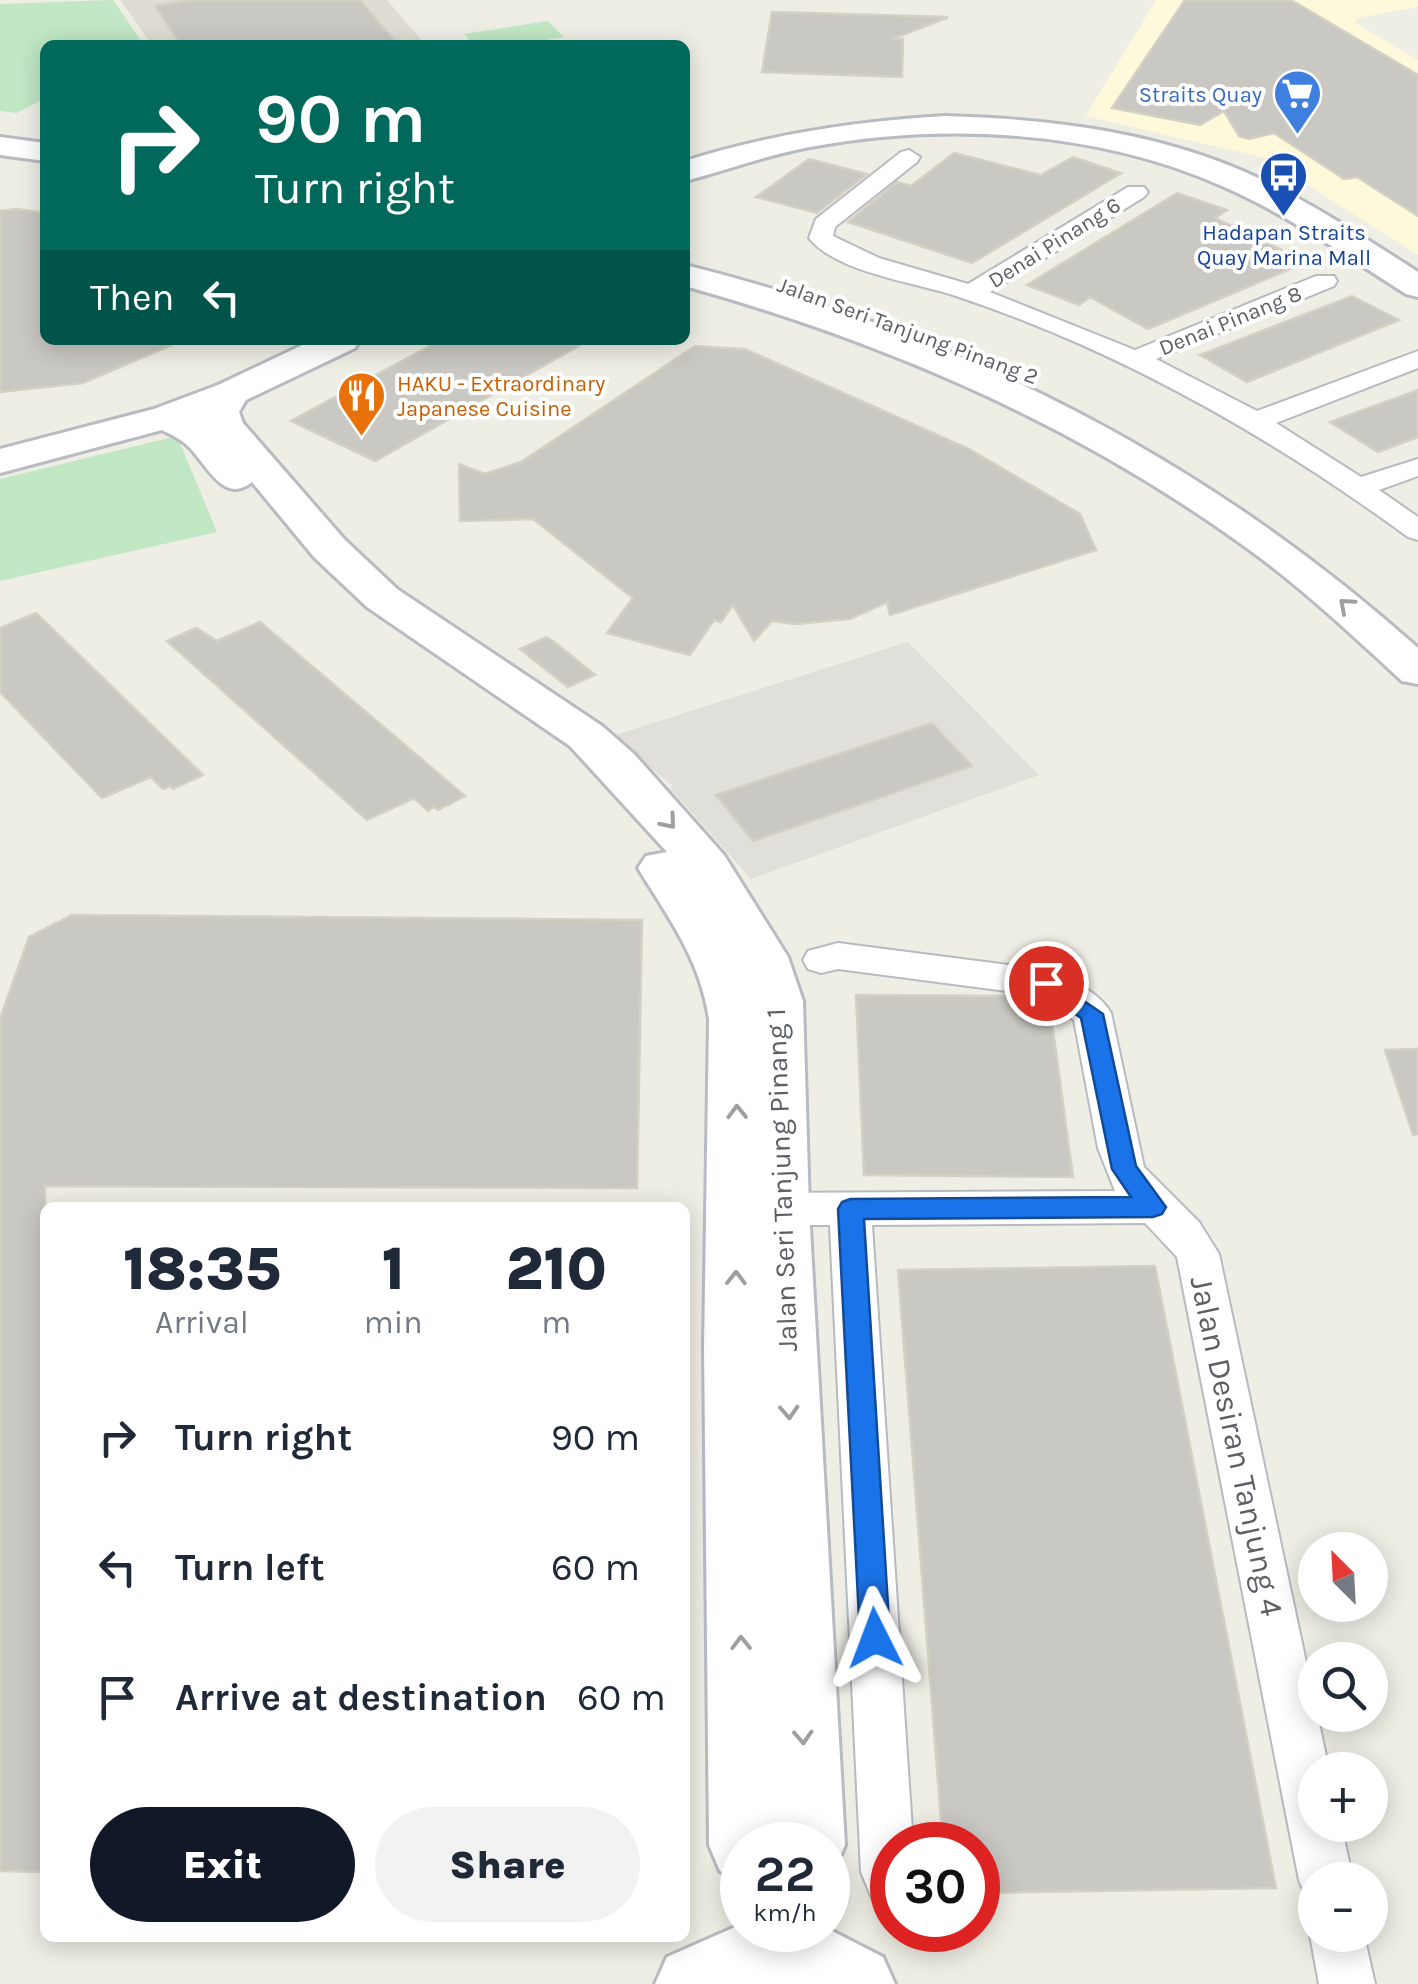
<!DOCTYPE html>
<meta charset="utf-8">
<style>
body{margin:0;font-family:Karla,sans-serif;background:#f2f2f3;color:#1f2937;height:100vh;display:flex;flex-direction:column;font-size:38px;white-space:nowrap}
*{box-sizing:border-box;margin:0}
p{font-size:32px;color:#747a83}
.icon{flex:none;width:55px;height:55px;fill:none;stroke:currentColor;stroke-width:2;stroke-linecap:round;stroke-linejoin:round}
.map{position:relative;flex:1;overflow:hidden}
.side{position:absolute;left:40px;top:1202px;width:650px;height:740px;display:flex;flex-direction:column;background:#fff;border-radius:15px;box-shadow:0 5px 25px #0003}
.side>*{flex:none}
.hud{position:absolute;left:40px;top:40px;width:650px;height:305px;border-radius:15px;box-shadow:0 5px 25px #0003;background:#00695c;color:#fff;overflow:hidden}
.needle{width:65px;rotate:336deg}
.tools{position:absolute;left:1298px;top:1532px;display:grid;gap:20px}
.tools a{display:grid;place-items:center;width:90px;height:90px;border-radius:50%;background:#fff;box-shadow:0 5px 25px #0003;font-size:50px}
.speed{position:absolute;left:720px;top:1822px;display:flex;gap:20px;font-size:50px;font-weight:700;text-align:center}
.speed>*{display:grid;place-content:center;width:130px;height:130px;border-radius:50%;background:#fff;box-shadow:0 5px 25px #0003;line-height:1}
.speed small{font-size:25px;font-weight:400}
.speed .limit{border:15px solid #d22;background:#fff;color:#111}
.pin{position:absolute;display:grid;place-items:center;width:85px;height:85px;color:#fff;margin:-42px;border:5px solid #fff;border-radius:50%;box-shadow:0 2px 10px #0007}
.me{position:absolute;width:110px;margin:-55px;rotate:357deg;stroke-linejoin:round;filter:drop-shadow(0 0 8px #0008)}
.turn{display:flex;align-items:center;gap:35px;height:210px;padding:0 50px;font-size:45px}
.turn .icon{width:130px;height:130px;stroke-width:2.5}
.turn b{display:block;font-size:70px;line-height:85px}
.then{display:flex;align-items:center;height:95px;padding:0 50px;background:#0003;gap:20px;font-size:38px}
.eta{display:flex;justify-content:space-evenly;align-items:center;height:170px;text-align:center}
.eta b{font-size:60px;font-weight:800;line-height:70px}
.primary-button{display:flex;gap:20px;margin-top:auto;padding:20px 50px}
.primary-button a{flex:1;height:115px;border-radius:60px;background:#111827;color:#fff;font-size:40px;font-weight:800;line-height:115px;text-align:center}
.primary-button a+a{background:#f2f2f3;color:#1f2937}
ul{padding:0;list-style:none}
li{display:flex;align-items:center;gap:30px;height:130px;padding:0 50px}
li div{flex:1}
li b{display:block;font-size:38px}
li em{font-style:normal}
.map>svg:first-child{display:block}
</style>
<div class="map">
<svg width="1418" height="1984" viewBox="0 0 1418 1984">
<rect width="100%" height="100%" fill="#efeee5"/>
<!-- commercial -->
<polygon fill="#fef9db" points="1156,0 1418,0 1418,7 1357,18 1355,23 1418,60 1418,255 1265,158 1086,116"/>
<!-- industrial -->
<polygon fill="#e0dfd9" points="908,642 1039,775 751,879 670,788 673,786 612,736"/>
<!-- education -->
<polygon fill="#dfddd3" points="120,0 387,0 426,45 152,45"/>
<!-- green -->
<g fill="#c1e7c4">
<polygon points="113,0 144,45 45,45 45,98 17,113 0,111 0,4"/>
<polygon points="548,21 564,37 515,45 474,45 464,34"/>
<polygon points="177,436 217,532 0,581 0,479"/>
</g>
<!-- building -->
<g fill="#cac8c2" stroke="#d4d0c3" stroke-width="2.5">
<polygon points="192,0 360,0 398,45 181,45 155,6"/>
<polygon points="1185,0 1291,0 1418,75 1418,216 1357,177 1344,179 1274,133 1249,139 1239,136 1224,111 1200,125 1112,108"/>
<polygon points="772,12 947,17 947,18 892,39 903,39 902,77 762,72"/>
<polygon points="954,153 1041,175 1073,157 1121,173 972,263 848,222 897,182 911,186"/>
<polygon points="809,159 867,174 817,213 756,197"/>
<polygon points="1177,193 1227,210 1215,218 1307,262 1148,329 1090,297 1079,305 1027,285"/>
<polygon points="16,209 45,213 45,340 183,340 83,383 0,392 0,211"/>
<polygon points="1352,296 1399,320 1247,382 1200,355"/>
<polygon points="441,340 589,340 375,461 291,421"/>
<polygon points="695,346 745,349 969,449 1080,514 1096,550 890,615 887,602 850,619 795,624 772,621 754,641 733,605 721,622 714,620 690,655 607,633 633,598 533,519 460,521 459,464 485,474 521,462"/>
<polygon points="1418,390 1418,437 1378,452 1330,422"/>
<polygon points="36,613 203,775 173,789 170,786 163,789 151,777 102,798 0,692 0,628"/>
<polygon points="260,622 465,796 438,810 434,807 428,811 414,798 367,820 167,641 196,628 217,641"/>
<polygon points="547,637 557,644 595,675 568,687 520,649"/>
<polygon points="932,723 972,766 753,841 716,795"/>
<polygon points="72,915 642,920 637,1188 45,1186 45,1872 0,1871 0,1019 29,937"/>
<polygon points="856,995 1019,996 1036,999 1050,1008 1073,1177 864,1175"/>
<polygon points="1418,1049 1418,1134 1413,1135 1385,1050"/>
<polygon points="1155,1266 1276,1888 978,1893 978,1845 943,1845 898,1270"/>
</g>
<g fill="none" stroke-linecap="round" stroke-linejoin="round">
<defs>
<g id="street">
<path d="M909,150l11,7 -3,5 -82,65 -2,9 46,22 89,26 160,-97h16l4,5 -4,5 -154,95 145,58 181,-74h18l3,5 -3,5 -178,73 101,52 161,-60v17l-142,55 85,54 57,-18v17l-39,14 39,27v23l-10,-3c-141,-103 -291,-188 -458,-243 -40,-12 -115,-23 -141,-56l7,-19 85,-67z"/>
<path d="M838,943l208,27c22,6 54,23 65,43l33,154 55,55 20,32 110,516h-14v55h26l12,55h-38v22l-8,-3 -8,-19 -122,-623 -32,-34 -273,2 41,620h-21v64l-19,-8 -12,-29 -31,-647h-70l-15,-4 -6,-12 6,-12 15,-4 355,-2 -17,-43 -24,-128 -37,-25 -199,-26 -17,4 -13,-4 -5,-9 5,-9z"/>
<polygon points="1315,1922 1315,1935 1364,1935 1375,1984 1319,1984 1310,1935"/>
</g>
<g id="secondary">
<path d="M946,116c102,3 205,15 299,56 61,27 117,64 173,100v25l-12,-3c-60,-38 -119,-80 -184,-108 -126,-56 -278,-64 -412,-39 -43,8 -83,23 -125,34v-20c86,-27 171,-40 261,-45z"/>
<polygon points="0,137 45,143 45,161 0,155"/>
<path d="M685,265c277,69 520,193 733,383v36l-16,-3c-52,-48 -104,-97 -162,-138 -169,-121 -356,-201 -555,-257z"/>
<path d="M313,340h47l-5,8 -109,52 -7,12 4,11 101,116 53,50 205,137 32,28 90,101 64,102 15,44 6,209 36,635 -11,26 -6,3v-29h-86v36l-22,-10 -11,-26 -5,-498 5,-328c-9,-60 -40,-100 -71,-151l8,-12 21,-4 -97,-106 -203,-139 -53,-50 -62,-75c-28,23 -45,-17 -62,-34 -7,-8 -18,-13 -28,-18l-162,43v-24l154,-40 64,-24z"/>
<polygon points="742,1924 742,1930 828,1929 883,1957 895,1984 655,1984 667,1957"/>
</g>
</defs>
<!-- street casing -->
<use href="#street" stroke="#b7babf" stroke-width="4"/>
<!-- secondary casing -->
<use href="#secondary" stroke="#b8bbc1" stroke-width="6"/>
<!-- street -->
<use href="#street" fill="#fff" fill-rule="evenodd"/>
<!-- secondary -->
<use href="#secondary" fill="#fff" fill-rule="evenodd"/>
</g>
<!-- one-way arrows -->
<defs><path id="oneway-chevron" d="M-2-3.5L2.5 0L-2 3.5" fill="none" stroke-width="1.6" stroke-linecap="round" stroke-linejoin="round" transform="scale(2.5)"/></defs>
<g stroke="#9da0a3">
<use href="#oneway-chevron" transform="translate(1346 605) rotate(-139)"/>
<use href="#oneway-chevron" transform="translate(669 822) rotate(50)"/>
<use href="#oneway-chevron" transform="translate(737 1112) rotate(-91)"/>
<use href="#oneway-chevron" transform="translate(736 1278) rotate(-89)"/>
<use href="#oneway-chevron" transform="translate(789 1412) rotate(87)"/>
<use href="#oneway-chevron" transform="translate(741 1643) rotate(-91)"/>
<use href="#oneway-chevron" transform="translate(803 1737) rotate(87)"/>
</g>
<!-- route -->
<polygon fill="#1a73e8" stroke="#114b97" stroke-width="2.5" points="1046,975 1103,1014 1136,1166 1166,1207 1162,1214 1153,1217 864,1219 890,1638 885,1648 875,1652 864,1648 860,1638 838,1209 842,1202 850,1199 1131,1197 1112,1169 1081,1018 1038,988 1035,983"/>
<!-- icons -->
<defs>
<symbol id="supermarket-pin" viewBox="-11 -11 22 30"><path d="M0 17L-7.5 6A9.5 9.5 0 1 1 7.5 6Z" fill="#3f7fe0" stroke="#fff"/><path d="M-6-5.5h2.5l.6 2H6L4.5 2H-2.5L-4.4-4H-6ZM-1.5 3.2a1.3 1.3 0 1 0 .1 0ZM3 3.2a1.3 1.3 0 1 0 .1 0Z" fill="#fff"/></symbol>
<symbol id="bus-pin" viewBox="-11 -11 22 30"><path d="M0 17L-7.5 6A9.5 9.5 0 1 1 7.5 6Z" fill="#1a4fb4" stroke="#fff"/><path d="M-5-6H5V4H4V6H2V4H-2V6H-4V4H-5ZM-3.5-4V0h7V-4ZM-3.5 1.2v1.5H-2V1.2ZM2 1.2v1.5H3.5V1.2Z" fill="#fff"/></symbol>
<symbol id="restaurant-pin" viewBox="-11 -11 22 30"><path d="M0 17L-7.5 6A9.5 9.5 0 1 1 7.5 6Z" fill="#e8710a" stroke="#fff"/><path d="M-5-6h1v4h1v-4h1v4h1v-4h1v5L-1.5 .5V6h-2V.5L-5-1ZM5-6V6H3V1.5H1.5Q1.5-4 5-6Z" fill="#fff"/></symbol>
</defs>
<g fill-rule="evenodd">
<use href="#supermarket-pin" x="1270" y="66" width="55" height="75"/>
<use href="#bus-pin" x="1256" y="148" width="55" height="75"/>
<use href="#restaurant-pin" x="334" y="368" width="55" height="75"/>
</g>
<g text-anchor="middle" stroke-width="8" stroke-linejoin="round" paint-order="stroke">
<!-- far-shop labels -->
<g font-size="22" fill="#366cbe" stroke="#fff" text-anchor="end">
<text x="1262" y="102">Straits Quay</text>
</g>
<!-- far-transit labels -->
<g font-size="22" fill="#164399" stroke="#fff">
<text x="1284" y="240">Hadapan Straits<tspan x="1284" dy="25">Quay Marina Mall</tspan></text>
</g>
<!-- far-street labels -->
<g font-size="22" fill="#5c6065" stroke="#fff">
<text transform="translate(1054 242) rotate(-32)" y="8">Denai Pinang 6</text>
<text transform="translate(1230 320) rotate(-22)" y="8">Denai Pinang 8</text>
<text transform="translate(908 330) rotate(20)" y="8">Jalan Seri Tanjung Pinang 2</text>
</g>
<!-- far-food labels -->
<g font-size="22" fill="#c56008" stroke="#fff" text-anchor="start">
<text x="397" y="391">HAKU - Extraordinary<tspan x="397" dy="25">Japanese Cuisine</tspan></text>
</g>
<!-- street labels -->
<g font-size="28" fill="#5c6065" stroke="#fff">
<text transform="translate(781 1180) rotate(-92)" y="10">Jalan Seri Tanjung Pinang 1</text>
</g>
<!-- near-street labels -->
<g font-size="32" fill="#5c6065" stroke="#fff">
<text transform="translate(1237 1446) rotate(78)" y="11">Jalan Desiran Tanjung 4</text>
</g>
</g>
</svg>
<div class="tools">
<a><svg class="needle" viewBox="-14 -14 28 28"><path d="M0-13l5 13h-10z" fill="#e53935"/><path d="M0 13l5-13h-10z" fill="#747a83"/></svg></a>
<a><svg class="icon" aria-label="search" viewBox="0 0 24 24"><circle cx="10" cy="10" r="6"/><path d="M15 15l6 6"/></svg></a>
<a>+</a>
<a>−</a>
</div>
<div class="speed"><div>22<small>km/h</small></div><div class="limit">30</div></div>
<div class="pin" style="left:1046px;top:983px;background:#d93025"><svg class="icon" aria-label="arrive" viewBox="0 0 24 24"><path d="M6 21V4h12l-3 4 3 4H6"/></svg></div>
<svg class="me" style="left:875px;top:1638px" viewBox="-20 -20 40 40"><path d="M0-17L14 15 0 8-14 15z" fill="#1a73e8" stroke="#fff" stroke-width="4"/></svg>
<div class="hud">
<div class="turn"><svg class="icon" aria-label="right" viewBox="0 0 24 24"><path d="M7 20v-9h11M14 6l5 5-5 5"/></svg><div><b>90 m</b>Turn right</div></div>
<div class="then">Then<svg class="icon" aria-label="left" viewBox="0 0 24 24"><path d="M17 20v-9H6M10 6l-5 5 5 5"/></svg></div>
</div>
<section class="side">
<div class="eta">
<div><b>18:35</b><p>Arrival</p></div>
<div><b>1</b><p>min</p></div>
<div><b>210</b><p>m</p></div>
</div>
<ul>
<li><svg class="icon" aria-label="right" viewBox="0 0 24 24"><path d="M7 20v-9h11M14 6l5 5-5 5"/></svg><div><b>Turn right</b></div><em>90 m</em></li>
<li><svg class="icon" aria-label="left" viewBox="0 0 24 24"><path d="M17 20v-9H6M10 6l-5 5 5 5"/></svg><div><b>Turn left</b></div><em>60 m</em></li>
<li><svg class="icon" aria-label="arrive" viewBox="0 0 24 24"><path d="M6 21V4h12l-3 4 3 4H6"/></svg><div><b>Arrive at destination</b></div><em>60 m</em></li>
</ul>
<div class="primary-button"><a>Exit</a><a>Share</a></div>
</section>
</div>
